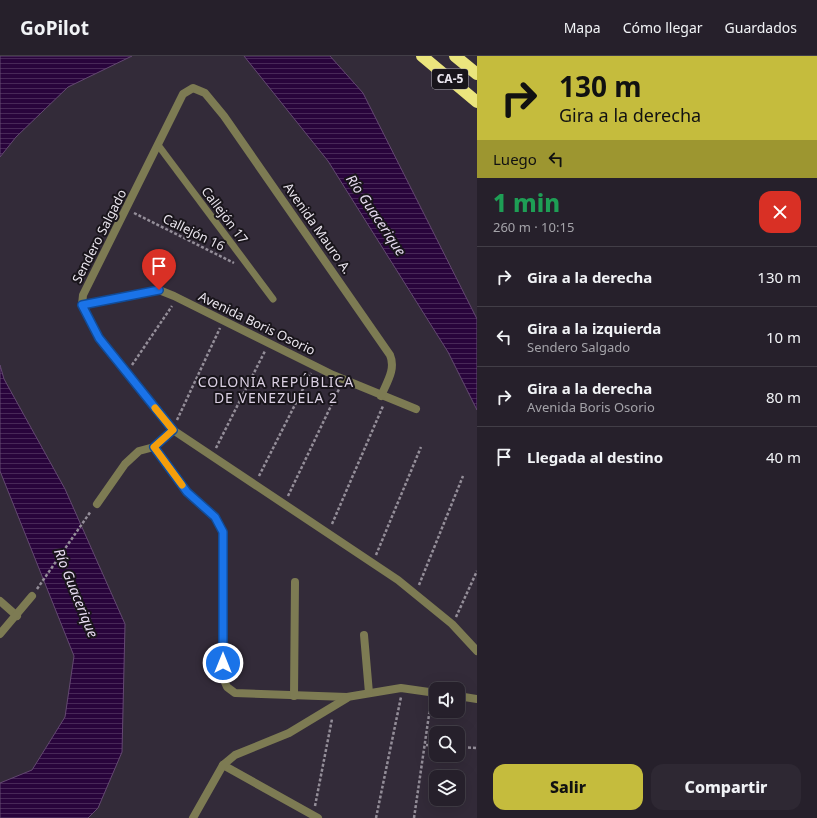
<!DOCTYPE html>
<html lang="es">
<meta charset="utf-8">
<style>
body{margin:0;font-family:"Noto Sans",sans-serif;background:#2e2833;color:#f1f3f6;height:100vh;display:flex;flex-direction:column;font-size:15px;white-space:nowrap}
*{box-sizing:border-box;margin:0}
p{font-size:13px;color:#a4a3a9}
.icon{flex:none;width:22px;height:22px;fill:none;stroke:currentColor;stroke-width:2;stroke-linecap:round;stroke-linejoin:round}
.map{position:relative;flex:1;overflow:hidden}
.drawer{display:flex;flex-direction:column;background:#26202b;width:340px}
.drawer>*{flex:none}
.hud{background:#c5bc3d;color:#111;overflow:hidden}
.tools{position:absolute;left:429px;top:626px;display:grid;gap:8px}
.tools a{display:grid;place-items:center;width:36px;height:36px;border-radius:8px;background:#26202b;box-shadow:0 4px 16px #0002,0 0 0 1px #423e47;font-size:20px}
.pin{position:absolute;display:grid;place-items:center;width:34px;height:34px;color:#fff;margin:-41px -17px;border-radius:50% 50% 50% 0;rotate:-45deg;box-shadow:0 0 4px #0007}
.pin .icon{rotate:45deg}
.me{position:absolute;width:44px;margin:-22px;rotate:0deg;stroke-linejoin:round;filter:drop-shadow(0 0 3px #0008)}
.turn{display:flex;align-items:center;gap:14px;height:84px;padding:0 16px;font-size:18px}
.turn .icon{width:52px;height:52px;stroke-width:2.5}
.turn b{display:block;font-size:28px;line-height:34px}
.then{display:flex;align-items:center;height:38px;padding:0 16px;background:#0003;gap:8px;font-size:15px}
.round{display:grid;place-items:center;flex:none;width:42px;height:42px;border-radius:12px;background:#2e2833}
.overview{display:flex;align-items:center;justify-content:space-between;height:68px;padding:0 16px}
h1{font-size:24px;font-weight:800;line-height:30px;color:#1e9e55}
.button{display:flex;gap:8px;margin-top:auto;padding:8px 16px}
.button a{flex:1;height:46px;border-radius:12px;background:#c5bc3d;color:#111;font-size:16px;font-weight:800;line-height:46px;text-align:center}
.button a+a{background:#2e2833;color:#f1f3f6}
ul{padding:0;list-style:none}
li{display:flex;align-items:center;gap:12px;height:60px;padding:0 16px;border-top:1px solid #423e47}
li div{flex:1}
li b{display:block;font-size:15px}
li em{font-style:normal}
header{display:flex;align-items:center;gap:24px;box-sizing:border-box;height:56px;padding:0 20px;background:#26202b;border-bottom:1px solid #423e47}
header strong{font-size:19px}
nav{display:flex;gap:22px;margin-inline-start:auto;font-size:14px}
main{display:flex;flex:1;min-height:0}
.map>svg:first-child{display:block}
</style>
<header>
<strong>GoPilot</strong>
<nav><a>Mapa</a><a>Cómo llegar</a><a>Guardados</a></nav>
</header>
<main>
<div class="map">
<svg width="477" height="762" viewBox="0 0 477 762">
<defs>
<pattern id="water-rules" width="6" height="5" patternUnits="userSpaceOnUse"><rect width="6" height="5" fill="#29043c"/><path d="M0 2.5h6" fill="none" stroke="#482858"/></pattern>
</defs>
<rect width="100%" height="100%" fill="#332b39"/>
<!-- water -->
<g fill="url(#water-rules)" stroke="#634871">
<polygon points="0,0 132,0 68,31 16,81 0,101"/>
<polygon points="244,0 330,0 363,37 477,263 477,354 448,296 328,105"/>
<polygon points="0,309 4,323 65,433 125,568 122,696 98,752 88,762 0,762 0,727 32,714 65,661 74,600 0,415"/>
</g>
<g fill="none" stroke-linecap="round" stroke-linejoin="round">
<!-- path -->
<g stroke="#948e99" stroke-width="2.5" stroke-dasharray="3 2" stroke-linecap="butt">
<polyline points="134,157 234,207"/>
<polyline points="132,309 172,250"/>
<polyline points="177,364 220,272"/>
<polyline points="216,392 265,295"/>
<polyline points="259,420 311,317"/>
<polyline points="288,440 340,331"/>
<polyline points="332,468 383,350"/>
<polyline points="376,499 421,391"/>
<polyline points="419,529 463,420"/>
<polyline points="37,533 91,455"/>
<polyline points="456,561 477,515"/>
<polyline points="426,689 436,690"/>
<polyline points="458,691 477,692"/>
<polyline points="315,750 332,663"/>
<polyline points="376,762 401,641"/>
<polyline points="414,762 431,645"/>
</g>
<!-- lane -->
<polyline stroke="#7d7b53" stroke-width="7" points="158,89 273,243"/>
<!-- street -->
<g stroke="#7d7b53" stroke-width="8">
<polyline points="82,249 159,234 174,240 333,319 416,353"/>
<path d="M381,340c6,-14 15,-27 9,-41l-166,-239 -19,-23 -12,-5 -10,6 -100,201 -1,10 17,33 74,92 225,150 54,44 25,27"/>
<polyline points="154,391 187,436 215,461 223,476 223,622 227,631 235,637 347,641 401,632 436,637"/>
<polyline points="97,448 125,408 139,395 154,391 173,374"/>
<polyline points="0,545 17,560"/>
<polyline points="0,578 32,540"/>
<polyline points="364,579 369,637"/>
<polyline points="294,640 295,526"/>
<polyline points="458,640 477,643"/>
<polyline points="223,709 318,762"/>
<polyline points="193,762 223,709 235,699 289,677 347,642"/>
</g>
<!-- highway -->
<g stroke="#ebe57d" stroke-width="12">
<polyline points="422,0 477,46"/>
<polyline points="455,0 477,18"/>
</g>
</g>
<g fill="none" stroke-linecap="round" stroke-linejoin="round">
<defs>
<polyline id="route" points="159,234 82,249 99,282 173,374 154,391 187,436 215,461 223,476 223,607"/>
</defs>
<!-- route casing -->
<use href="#route" stroke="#114b97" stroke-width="10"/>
<!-- route -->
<use href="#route" stroke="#1a73e8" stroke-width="7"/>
<!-- slow -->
<polyline stroke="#f59e0b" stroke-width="7" points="155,352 173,374 154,391 182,429"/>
</g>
<g text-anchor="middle" stroke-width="4" stroke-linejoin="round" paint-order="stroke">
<!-- shield labels -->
<rect fill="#19151b" stroke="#aba7af" stroke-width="1" x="432" y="13" width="36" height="20" rx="3"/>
<g font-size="12" font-weight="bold" fill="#eae5ee">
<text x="450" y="27">CA-5</text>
</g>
<!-- street labels -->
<g font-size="13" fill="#eae5ee" stroke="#19151b">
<text transform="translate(225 159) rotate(53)" y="5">Callejón 17</text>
<text transform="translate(318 172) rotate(55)" y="5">Avenida Mauro A.</text>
<text transform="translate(194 176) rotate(26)" y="5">Callejón 16</text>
<text transform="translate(99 180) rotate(-63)" y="5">Sendero Salgado</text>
<text transform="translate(257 267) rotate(26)" y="5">Avenida Boris Osorio</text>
</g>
<!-- water labels -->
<g font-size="14" font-style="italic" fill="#e9ddf3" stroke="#19151b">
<text transform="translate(376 159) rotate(56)" y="5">Río Guacerique</text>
<text transform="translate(76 537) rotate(68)" y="5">Río Guacerique</text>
</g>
<!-- neighbourhood labels -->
<g font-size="14" letter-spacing="1" fill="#dbd0e3" stroke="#19151b">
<text x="276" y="331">COLONIA REPÚBLICA<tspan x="276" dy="16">DE VENEZUELA 2</tspan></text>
</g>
</g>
</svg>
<div class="tools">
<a><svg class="icon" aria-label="sound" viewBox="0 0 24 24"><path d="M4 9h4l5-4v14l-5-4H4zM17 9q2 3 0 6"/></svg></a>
<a><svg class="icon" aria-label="search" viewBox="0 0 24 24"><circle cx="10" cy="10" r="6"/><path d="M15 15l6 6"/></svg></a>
<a><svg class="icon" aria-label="layers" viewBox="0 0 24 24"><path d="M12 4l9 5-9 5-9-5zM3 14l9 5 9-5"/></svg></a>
</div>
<div class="pin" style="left:159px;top:234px;background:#d93025"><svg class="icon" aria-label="arrive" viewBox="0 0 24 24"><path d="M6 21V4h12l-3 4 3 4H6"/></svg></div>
<svg class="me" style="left:223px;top:607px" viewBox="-20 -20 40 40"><circle r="17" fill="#1a73e8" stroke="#fff" stroke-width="3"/><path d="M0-11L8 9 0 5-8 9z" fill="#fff"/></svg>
</div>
<section class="drawer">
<div class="hud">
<div class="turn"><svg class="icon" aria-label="right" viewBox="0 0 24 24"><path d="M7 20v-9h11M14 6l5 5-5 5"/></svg><div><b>130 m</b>Gira a la derecha</div></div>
<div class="then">Luego<svg class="icon" aria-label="left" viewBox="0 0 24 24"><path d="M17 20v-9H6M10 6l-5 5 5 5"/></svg></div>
</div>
<div class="overview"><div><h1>1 min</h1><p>260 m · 10:15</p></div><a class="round" style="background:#d93025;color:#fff"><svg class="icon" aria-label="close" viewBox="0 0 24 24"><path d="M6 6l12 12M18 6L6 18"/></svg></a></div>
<ul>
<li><svg class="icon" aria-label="right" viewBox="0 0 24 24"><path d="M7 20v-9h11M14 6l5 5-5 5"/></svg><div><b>Gira a la derecha</b></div><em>130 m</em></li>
<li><svg class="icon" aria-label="left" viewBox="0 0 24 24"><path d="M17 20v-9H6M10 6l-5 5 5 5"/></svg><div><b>Gira a la izquierda</b><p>Sendero Salgado</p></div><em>10 m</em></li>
<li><svg class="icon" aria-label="right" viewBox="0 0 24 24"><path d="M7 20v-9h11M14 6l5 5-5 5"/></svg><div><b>Gira a la derecha</b><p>Avenida Boris Osorio</p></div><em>80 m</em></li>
<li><svg class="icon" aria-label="arrive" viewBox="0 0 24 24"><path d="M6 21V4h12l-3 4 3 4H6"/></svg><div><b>Llegada al destino</b></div><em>40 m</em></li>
</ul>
<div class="button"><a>Salir</a><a>Compartir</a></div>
</section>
</main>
